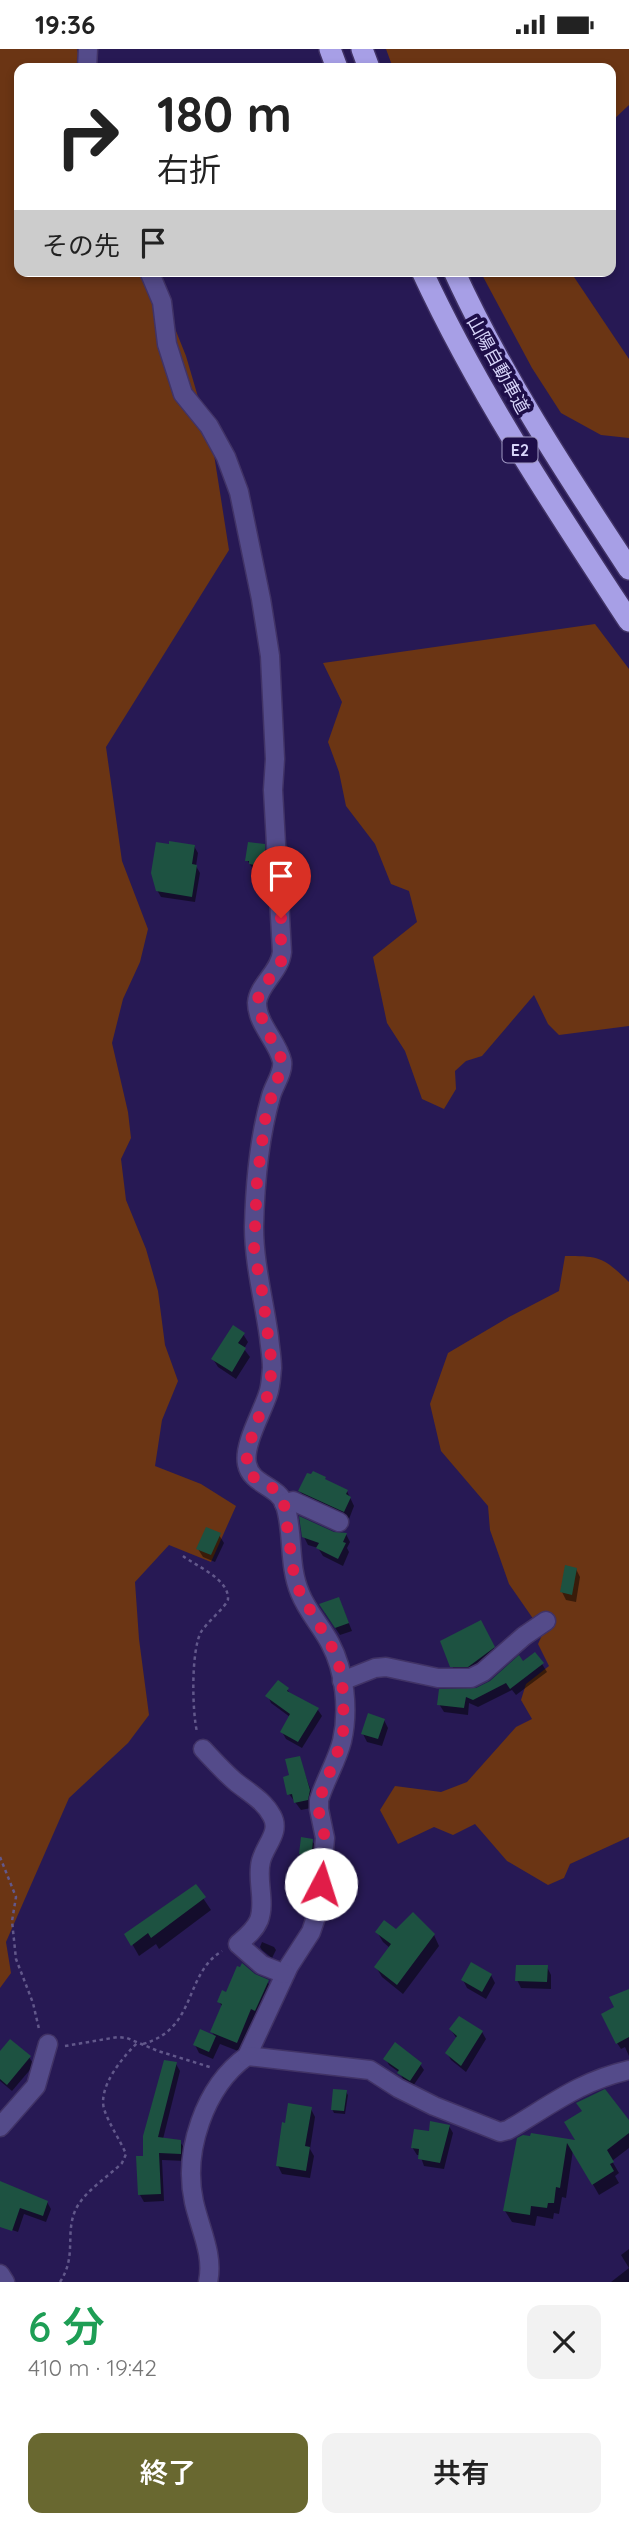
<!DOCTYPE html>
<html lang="ja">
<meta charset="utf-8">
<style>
body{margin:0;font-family:Quicksand,"Noto Sans JP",sans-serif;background:#f2f2f2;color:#222;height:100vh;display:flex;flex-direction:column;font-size:26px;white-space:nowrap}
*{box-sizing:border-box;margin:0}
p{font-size:23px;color:#767676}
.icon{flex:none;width:38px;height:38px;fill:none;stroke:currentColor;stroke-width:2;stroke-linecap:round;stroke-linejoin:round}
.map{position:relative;height:2233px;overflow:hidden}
.side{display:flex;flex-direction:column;background:#fff;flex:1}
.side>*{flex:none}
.top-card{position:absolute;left:14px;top:14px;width:602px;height:214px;border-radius:14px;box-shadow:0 4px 10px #0003;background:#fff;color:#222;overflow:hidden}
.pin{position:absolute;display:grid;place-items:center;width:60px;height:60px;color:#fff;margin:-72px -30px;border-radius:50% 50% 50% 0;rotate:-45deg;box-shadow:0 0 7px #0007}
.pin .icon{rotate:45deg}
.me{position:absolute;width:77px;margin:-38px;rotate:5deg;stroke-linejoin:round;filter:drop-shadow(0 0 5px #0008)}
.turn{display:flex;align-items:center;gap:24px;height:147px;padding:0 28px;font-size:32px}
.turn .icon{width:91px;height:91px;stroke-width:2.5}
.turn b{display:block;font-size:49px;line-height:60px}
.then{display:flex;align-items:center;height:66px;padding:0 28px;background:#0003;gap:14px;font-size:26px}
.round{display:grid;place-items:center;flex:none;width:74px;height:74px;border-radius:14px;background:#f2f2f2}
.summary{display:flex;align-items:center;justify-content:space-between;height:119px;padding:0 28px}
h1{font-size:42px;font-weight:600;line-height:52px;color:#1e9e55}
.action{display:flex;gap:14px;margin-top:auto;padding:14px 28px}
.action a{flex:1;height:80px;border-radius:14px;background:#696830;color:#fff;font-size:28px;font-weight:600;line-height:80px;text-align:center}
.action a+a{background:#f2f2f2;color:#222}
.status{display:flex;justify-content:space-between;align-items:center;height:49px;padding:0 35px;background:#fff;direction:ltr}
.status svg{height:19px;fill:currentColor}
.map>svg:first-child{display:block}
</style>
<div class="status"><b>19:36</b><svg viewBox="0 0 49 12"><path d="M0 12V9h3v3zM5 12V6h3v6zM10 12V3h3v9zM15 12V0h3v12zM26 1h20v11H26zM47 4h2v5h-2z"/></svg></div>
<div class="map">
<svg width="629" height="2233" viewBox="0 0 629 2233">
<rect width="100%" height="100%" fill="#271954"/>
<!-- green -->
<g fill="#6b3514">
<polygon points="0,0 77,0 82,19 19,19 19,222 152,222 186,307 213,399 229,501 106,698 122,812 148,880 140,913 123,950 112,994 128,1063 131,1089 121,1110 126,1151 146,1200 158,1242 165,1296 178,1332 162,1371 155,1417 201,1435 236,1457 211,1513 169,1496 135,1533 139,1590 149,1666 128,1694 69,1749 6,1893 11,1924 0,1939"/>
<polygon points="386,0 629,0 629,56 611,73 611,19 393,19"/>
<polygon points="480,222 570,222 629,310 629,389 601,386 561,364 532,319"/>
<polygon points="595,575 629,620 629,977 559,986 548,975 534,946 482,1007 466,1012 455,1022 456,1040 444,1060 422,1050 405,1002 387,974 373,908 417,873 409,842 391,835 375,795 346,757 339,723 328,693 342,653 323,614"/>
<path d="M565,1207c35,0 38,1 64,26v555l-59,27 -6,14 -16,7 -41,-24 -32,-37 -22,11 -19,-8 -36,17 -18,-34 15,-24 46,6 26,-10 49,-55 16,-8 -11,-19 5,-16 23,-18 -11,-22 5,-11 -34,-49 -19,-54 -2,-24 -47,-55 -11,-47 18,-51 61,-36 50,-26z"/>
</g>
<!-- shadow -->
<g fill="#0007">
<polygon points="170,797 194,797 198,804 196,817 200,824 195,853 161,848 157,841"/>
<polygon points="263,797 268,805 269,825 255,823 247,811"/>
<polygon points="243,1285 248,1293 244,1300 250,1308 236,1330 218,1318 213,1310"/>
<polygon points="326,1433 347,1442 354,1457 349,1470 305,1450 300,1442"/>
<polygon points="334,1485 346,1485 350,1493 347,1499 349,1503 343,1517 323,1507 318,1499 308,1496 304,1488"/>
<polygon points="219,1486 224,1494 215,1513 203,1508 198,1500"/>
<polygon points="576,1520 580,1528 576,1553 566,1551 562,1543"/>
<polygon points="339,1550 352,1582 340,1586 325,1564"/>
<polygon points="487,1585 500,1610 459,1629 452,1617"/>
<polygon points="523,1614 542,1615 547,1623 516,1646 512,1641 478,1658 469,1654 468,1666 444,1663 439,1655 477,1641"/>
<polygon points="287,1640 291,1646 318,1661 322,1667 302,1699 286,1690 282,1683 290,1668 271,1654 268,1647"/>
<polygon points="384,1671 388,1679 382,1697 367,1693 363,1685"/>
<polygon points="299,1709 314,1750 311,1759 301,1761 289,1745 291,1728"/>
<polygon points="312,1792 317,1799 315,1822 309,1821 301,1804"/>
<polygon points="195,1837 211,1861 159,1900 156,1895 139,1907 127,1886"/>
<polygon points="396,1882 434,1886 439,1897 403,1945 382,1928 376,1918 390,1899 383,1893 377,1883"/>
<polygon points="262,1893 274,1898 276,1901 272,1909 262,1901 260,1898"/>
<polygon points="547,1918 551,1926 551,1940 521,1939 517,1931"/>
<polygon points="241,1920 267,1932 274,1944 243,2004 220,1995 213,2010 199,2004 195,1996 215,1988 212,1983 222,1958 219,1952 227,1945"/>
<polygon points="491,1926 495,1934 486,1950 467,1939 463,1931"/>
<polygon points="629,1942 629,2007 625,1998 621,2000 617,1994 616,1959"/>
<polygon points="451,1981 482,1983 486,1990 466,2023 451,2011 447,2004 457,1990"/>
<polygon points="0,2005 29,2008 34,2016 12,2042 0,2032"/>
<polygon points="386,2010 420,2015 424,2021 413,2037 403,2030 400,2024 389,2016"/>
<polygon points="176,2015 180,2022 163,2090 180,2093 185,2100 185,2112 162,2111 164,2152 144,2153 140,2146 138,2109 144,2109"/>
<polygon points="346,2043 348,2046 345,2065 334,2064 332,2060"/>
<polygon points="311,2060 315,2068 310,2100 314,2107 310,2129 282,2125 278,2117"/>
<polygon points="629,2074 629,2099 612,2112 619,2124 615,2127 619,2134 599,2146 573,2101 566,2149 562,2148 559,2165 554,2164 553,2170 537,2167 535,2177 512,2173 505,2162 518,2090 578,2093"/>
<polygon points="449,2077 453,2084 444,2120 424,2117 420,2106 417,2106 412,2098 430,2084"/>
<polygon points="0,2138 47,2153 51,2160 46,2173 24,2165 18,2183 0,2177"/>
<polygon points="629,2200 629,2219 621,2206"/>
<polygon points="629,2219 629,2233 611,2233"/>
</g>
<!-- building -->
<g fill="#1d5241">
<polygon points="169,792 195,796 192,815 197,816 192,848 156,842 151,824 156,793 169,795"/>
<polygon points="248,793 265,795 266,818 249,815 249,812 245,812"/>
<polygon points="233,1276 245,1284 238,1294 246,1299 232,1323 211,1310"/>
<polygon points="313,1422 326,1428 325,1430 348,1441 346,1445 351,1448 344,1463 298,1442 307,1424 311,1425"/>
<polygon points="299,1467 334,1483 347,1484 343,1493 346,1494 338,1510 316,1499 319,1494 302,1488"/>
<polygon points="206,1478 221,1484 211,1506 196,1500"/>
<polygon points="565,1516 577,1519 572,1546 560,1543"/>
<polygon points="339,1548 349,1574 335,1579 319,1555"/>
<polygon points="481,1571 495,1598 468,1618 450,1618 440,1592"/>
<polygon points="535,1603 544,1614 510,1640 506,1634 473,1651 466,1648 464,1659 437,1656 439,1640 476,1639 490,1632 519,1606 523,1612"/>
<polygon points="278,1631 289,1639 287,1642 319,1659 298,1693 280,1683 290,1665 265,1647"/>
<polygon points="368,1664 385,1670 378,1690 361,1685"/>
<polygon points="300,1707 310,1741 308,1751 294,1754 292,1745 287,1746 283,1728 289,1726 285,1710"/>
<polygon points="301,1788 313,1790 311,1815 303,1813 304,1806 299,1805"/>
<polygon points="196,1835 206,1848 151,1889 148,1884 131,1897 124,1885"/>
<polygon points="413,1863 435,1885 397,1936 374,1918 391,1895 375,1883 384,1871 396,1880"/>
<polygon points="471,1913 492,1925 482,1943 461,1931"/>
<polygon points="242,1914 255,1925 269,1931 255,1962 251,1960 237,1994 210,1983 222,1955 217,1953 222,1941 226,1943 237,1917 240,1918"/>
<polygon points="516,1916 548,1916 547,1933 515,1932"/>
<polygon points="629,1940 629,1988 616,1995 601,1965 614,1958 609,1948"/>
<polygon points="459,1967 483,1982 461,2017 445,2004 457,1987 449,1980"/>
<polygon points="200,1980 216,1987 209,2003 193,1996"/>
<polygon points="10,1990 31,2007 7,2036 0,2030 0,2002"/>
<polygon points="395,1993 422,2014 410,2032 397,2024 399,2021 383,2010"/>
<polygon points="164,2011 177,2013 158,2088 181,2091 181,2105 159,2104 161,2145 138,2146 136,2107 143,2107 143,2087"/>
<polygon points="333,2040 347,2041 344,2062 331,2061"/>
<polygon points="605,2040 629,2071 629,2084 607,2101 614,2113 610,2115 614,2122 592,2136 567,2094 560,2139 556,2138 554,2154 548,2154 547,2159 531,2157 530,2166 503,2162 517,2089 523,2086 530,2087 531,2084 575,2091 564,2073 582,2062 576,2054 578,2053"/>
<polygon points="288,2054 312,2058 305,2097 310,2098 306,2122 276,2117 282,2073 285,2074"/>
<polygon points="430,2072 450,2076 440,2114 418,2110 419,2100 411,2099 414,2080 429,2082"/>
<polygon points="0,2132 48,2152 43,2167 20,2159 12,2182 0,2178"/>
</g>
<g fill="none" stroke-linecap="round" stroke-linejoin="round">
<defs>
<g id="minor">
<polyline points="87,19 88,0"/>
<path d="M149,222l13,31 5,42 16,50 26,32 17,31 13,35 22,107 9,57 5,103 -2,31 9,162c-2,20 -24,33 -25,51 0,21 21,39 25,58 2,11 -8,24 -11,35 -12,42 -16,87 -17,131 0,37 10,73 15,110 1,10 3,21 3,31 -1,9 -1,18 -4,26 -6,19 -25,51 -21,70 4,21 31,21 38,41 9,28 3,60 15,88 7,18 21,33 30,50 15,28 19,67 12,98 -5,20 -17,39 -23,59v9l6,29 -6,70 -8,24 -22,34 -42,90c-43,31 -64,96 -53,146 6,27 20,53 14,80"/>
<polyline points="284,1455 293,1452 339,1473"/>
<polyline points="342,1632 375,1619 386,1618 438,1629 471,1629 483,1623 524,1587 546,1572"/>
<path d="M203,1700c11,12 22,24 34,34 13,10 27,18 35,33 9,16 -7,29 -11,45 -5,19 5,40 -2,59 -4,10 -13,17 -21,24l24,21 23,9"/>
<path d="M247,2007l123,14 28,18 36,18 66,26 8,-2c43,-25 70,-48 121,-60"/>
<polyline points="0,2078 36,2037 48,1995"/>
<polyline points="0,2225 5,2233"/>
</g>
<g id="highway">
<polyline points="330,0 337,19"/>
<polyline points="362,0 369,19"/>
<path d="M422,222c57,123 133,237 207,350"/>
<path d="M454,222c48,105 112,202 175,298"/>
</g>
</defs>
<!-- minor casing -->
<use href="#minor" stroke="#413366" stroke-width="21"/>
<!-- highway casing -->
<use href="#highway" stroke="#413366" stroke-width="24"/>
<!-- path -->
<g stroke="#62588b" stroke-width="2.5" stroke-dasharray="3.5 3.5" stroke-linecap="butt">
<path d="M183,1507c13,10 46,23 45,43 0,6 -22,24 -27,33 -10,19 -9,78 -4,100"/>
<polyline points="0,1808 16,1848 12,1872 16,1910 33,1954 39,1980"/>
<path d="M143,1995c55,-16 40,-69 79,-93"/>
<polyline points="65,1997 118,1988 127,1989 158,2002 213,2019"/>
<path d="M60,2233c17,-26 5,-47 15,-71 8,-19 33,-34 47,-48l4,-9c-6,-14 -17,-30 -22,-45 -6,-23 19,-52 34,-67"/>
</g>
<!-- minor -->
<use href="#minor" stroke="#544b8a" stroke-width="18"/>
<!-- highway -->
<use href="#highway" stroke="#a79fe6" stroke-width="21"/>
</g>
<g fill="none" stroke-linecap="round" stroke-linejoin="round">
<!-- route -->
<polyline stroke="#e11d48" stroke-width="12" stroke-dasharray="0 21.6" points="281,869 281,913 260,943 257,953 264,976 282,1011 281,1020 266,1064 257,1131 254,1202 262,1242 272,1316 269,1343 253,1382 246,1413 250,1426 274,1440 284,1455 293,1520 300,1544 331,1596 342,1625 344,1677 341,1694 319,1751 318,1759 325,1789 321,1835"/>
</g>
<g text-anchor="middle" stroke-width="7" stroke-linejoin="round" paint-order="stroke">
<!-- shield labels -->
<rect fill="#1e0e49" stroke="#a099c4" stroke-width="2" x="502.5" y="388.5" width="35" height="25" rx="5"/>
<g font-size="16" font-weight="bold" fill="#d7d4f9">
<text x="520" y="407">E2</text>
</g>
<!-- street labels -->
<g font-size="18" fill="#d7d4f9" stroke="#1e0e49">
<text transform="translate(498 316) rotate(61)" y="6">山陽自動車道</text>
</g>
</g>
</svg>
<div class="pin" style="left:281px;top:869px;background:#d93025"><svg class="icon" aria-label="arrive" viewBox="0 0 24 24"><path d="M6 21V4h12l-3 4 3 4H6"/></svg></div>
<svg class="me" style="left:321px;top:1835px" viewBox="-20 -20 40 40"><circle r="19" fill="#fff"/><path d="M0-13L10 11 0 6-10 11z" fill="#e11d48"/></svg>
<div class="top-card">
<div class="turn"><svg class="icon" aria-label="right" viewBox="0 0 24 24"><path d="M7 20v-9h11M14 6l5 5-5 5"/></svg><div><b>180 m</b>右折</div></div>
<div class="then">その先<svg class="icon" aria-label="arrive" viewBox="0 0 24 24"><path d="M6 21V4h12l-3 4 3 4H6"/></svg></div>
</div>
</div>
<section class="side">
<div class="summary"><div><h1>6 分</h1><p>410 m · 19:42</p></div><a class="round"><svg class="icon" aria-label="close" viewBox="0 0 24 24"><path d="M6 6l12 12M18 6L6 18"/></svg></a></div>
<div class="action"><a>終了</a><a>共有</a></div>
</section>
